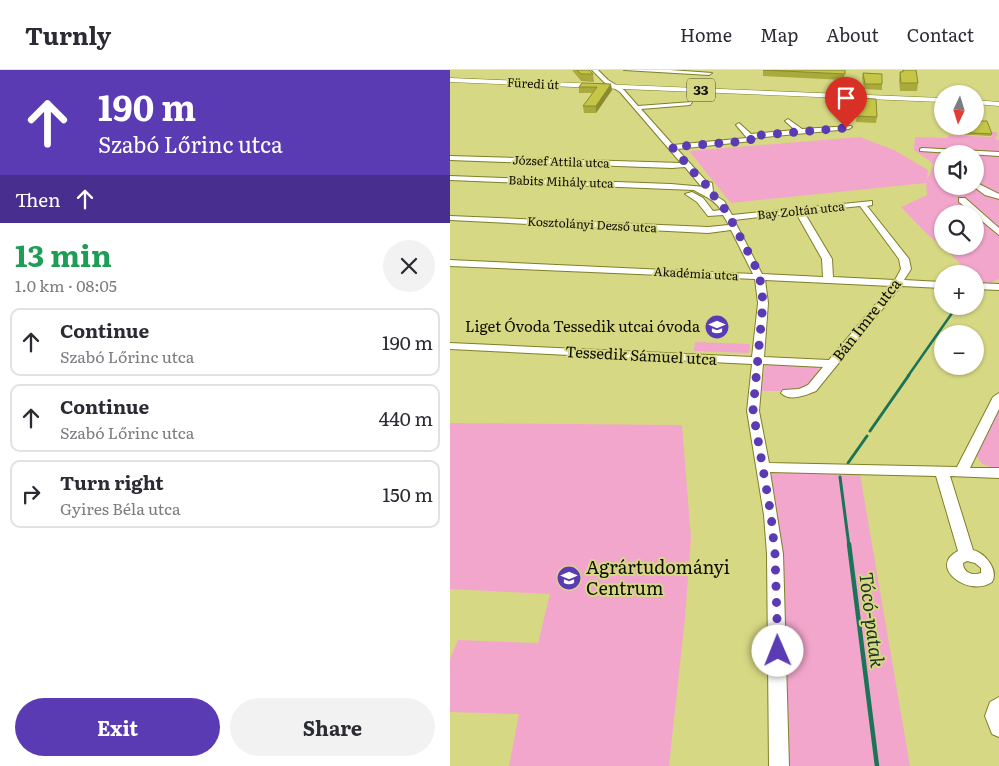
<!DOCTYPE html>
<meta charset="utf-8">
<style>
body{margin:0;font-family:Literata,serif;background:#f2f2f3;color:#2b2b33;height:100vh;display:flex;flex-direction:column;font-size:19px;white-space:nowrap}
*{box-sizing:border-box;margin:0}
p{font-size:16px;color:#7c7c81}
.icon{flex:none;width:28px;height:28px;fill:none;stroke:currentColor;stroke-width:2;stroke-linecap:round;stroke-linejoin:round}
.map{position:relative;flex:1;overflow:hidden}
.side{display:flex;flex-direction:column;background:#fff;width:450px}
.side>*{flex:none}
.banner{background:#5a3bb3;color:#fff;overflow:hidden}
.needle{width:32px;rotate:184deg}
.fabs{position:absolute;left:484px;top:15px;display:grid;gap:10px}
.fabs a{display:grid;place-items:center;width:50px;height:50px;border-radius:50%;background:#fff;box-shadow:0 1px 4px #0004;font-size:25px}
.pin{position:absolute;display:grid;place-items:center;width:42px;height:42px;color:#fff;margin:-51px -21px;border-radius:50% 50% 50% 0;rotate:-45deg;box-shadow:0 0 5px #0007}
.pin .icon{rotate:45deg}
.me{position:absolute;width:55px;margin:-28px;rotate:359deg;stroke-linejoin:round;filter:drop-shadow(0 0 4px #0008)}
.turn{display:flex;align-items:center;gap:18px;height:105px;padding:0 15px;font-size:22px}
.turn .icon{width:65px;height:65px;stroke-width:2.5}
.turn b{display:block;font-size:35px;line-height:42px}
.then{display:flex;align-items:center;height:48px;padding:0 15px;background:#0003;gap:10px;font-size:19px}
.round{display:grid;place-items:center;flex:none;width:52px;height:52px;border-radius:26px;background:#f2f2f3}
.overview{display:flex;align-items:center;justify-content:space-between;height:85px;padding:0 15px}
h1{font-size:30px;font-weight:700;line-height:38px;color:#1e9e55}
.cta{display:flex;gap:10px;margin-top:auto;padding:10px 15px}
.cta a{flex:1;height:58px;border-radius:30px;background:#5a3bb3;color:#fff;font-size:20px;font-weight:700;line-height:58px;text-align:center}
.cta a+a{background:#f2f2f3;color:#2b2b33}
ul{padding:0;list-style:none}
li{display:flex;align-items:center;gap:15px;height:68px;margin:0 10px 8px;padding:0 5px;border:2px solid #e1e1e2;border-radius:10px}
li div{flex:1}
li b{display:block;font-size:19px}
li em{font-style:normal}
header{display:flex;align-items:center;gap:30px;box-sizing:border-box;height:70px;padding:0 25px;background:#fff;border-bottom:1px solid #e1e1e2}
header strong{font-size:24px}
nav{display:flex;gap:28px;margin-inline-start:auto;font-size:18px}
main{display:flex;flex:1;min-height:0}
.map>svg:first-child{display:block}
</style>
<header>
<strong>Turnly</strong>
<nav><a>Home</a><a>Map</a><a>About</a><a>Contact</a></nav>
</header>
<main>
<section class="side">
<div class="banner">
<div class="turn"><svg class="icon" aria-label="ahead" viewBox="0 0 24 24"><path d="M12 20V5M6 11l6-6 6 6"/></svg><div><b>190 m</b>Szabó Lőrinc utca</div></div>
<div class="then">Then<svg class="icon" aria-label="ahead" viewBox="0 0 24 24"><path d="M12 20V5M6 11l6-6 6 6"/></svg></div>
</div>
<div class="overview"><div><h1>13 min</h1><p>1.0 km · 08:05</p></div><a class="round"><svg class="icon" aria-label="close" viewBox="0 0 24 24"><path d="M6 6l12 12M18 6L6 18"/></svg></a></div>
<ul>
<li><svg class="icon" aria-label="ahead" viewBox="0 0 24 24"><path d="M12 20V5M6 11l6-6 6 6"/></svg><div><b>Continue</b><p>Szabó Lőrinc utca</p></div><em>190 m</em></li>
<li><svg class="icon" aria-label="ahead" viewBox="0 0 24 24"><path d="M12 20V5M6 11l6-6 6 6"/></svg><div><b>Continue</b><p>Szabó Lőrinc utca</p></div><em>440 m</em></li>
<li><svg class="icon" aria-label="right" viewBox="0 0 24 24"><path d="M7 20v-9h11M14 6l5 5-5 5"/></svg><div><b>Turn right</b><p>Gyires Béla utca</p></div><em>150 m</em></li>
</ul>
<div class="cta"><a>Exit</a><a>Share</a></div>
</section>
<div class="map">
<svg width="549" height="696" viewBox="0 0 549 696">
<rect width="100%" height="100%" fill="#d7d883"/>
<!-- green -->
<g fill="#f3a6cb" fill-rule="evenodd">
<path d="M541,62h5l2,4 -3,1 1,3h3v139l-8,4 -16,-1v-8h-24l-1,-3h17l-24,-25h32v-32h-33v32l-13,-10 -28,-29 26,-12 -1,-12 -195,20 -42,-52 171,-14 34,13 34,20 -1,10 7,-16 -20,-14 1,-13 33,1v-3l44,2zM492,84h33v32h-33z"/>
<polygon points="245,272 300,274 299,283 244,281"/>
<polygon points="321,294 365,297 371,300 358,316 347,321 311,321 315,296"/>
<polygon points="549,337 549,399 532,394 526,385"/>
<polygon points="0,353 232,355 241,468 235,548 219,696 59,696 69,644 0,642 0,589 8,570 88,573 100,524 0,519"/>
<polygon points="331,402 410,404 460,696 337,696 320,408 323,404"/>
</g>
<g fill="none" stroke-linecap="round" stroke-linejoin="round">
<!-- stream-far2 -->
<polyline stroke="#1c7458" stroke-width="2.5" points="458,306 507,236"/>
<!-- stream-far1 -->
<g stroke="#1c7458" stroke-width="3">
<polyline points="420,361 459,305"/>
<polyline points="398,393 417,366"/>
<polyline points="390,407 399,476"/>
</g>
<!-- stream -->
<polyline stroke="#1c7458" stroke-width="4.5" points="399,474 427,696"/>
<defs>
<g id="minor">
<path d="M142,0h6l10,10 16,10 14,16 54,-4 -2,3 -49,4 32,36 74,-7 -11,-13 3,-2 12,11 44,-4 -10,-9 3,-2 14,10 49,-3 1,1 -3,2 -95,9 1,1 -3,2 -75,8 29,32 6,2 1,8 -2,2 13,8 8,14 140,-14v4l-5,1 42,53 2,10 -7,11 38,2v6l-41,-2 -85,105c-10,4 -26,11 -35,2l2,-3 16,-1 9,-4 15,-18 -60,-3 -4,47 10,52 188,4 36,-70 6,-4v16l-29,59h29v10l-49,-2 23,74c12,3 26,20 19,32 -23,16 -65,-15 -34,-31l-22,-75 -166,-4 13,82 6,212h-20l-2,-212 -3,-39 -17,-104 5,-47 -302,-15v-6l302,14 6,-54 -3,-24 -305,-13v-6l303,14 -22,-44 -23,3 -258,-13v-4l258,11 21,-2 -6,-10 -15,1 -11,-14 -12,-8 7,-2 11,6 10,13 8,-1c-6,-10 -17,-14 -27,-20l-244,-10v-4l221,8 34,3 -5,-2 -15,-18 -13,1 -222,-8v-4l231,7 -61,-71 -16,-10zM410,136l39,53 2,10 -6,11 -62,-3 -1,-18 -28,-47zM346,143l26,46 1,18 -61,-3 -28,-54zM315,210l126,6 -62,74 -65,-3 4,-54zM517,491l8,2 6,5v5c-8,3 -18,0 -18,-10z"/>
<polygon points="174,0 220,0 262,3 259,5"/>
<polygon points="472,78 549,82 549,86 470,81 470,79"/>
<polygon points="525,112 549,124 549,129 535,125 523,116 525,116"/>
<polygon points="509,128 515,128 549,158 549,165 509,132"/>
<polygon points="525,213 549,214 549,220 525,219"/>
<polygon points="549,627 549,667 542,664 535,646 540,632"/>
</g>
<g id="major">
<polygon points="0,8 492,28 492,32 0,12"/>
<polygon points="525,30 549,32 549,36 525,34"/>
</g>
</defs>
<!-- minor casing -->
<use href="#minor" stroke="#7f7f27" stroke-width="2"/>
<!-- major casing -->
<use href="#major" stroke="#7f7f27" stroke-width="1"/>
<!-- minor -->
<use href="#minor" fill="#fff" fill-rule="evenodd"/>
<!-- major -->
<use href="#major" fill="#fff" fill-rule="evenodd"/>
</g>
<!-- wall -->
<g fill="#a9a93c">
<polygon points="122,0 139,0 143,4 144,12 131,11"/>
<polygon points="313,0 395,0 394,10 313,6"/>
<polygon points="452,0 466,0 468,13 467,21 450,21 449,10 450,2 452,2"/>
<polygon points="413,3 432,14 432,20 414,19 412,8"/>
<polygon points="132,13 162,20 146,43 134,43 133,36 143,23 129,23 129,17"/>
<polygon points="409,28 427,47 426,53 406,52"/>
<polygon points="502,56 525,56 542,64 541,66 504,64"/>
</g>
<!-- shaded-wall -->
<polygon fill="#8a8a31" points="161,14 162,20 146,43 146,36"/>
<!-- building -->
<g fill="#c5c546" stroke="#8a8a31">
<polygon points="127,0 139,0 143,4 131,4"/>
<polygon points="313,0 395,0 395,4"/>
<polygon points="453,0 466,0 468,13 451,13 450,2 453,2"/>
<polygon points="413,3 432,4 432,14 415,14"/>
<polygon points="132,13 161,14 146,36 133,36 147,17 129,17"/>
<polygon points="409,28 426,29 427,47 407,46"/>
<polygon points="525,51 537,51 542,64 504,62 503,56 525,56"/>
</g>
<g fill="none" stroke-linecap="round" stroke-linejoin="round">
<!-- route -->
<polyline stroke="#5a3bb3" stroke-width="9" stroke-dasharray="0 16.2" points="328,581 325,484 321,445 303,341 313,233 311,213 304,193 280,148 271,133 259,121 259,116 253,113 222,77 297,71 302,69 300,66 396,58"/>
</g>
<!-- icons -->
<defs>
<symbol id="school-disc" viewBox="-11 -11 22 22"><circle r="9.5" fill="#5a3bb3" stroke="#d7d883"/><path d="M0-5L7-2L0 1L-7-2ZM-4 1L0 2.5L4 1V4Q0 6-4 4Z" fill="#fff"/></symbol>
<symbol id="university-disc" viewBox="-11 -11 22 22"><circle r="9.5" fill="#5a3bb3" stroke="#d7d883"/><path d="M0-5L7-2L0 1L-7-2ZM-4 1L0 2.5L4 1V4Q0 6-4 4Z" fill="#fff"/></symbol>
</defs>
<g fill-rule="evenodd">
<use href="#school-disc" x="253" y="243" width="28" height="28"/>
<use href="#university-disc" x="105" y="494" width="28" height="28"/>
</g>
<g text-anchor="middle" stroke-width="4" stroke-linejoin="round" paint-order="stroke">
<!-- far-street labels -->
<g font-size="12" fill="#0e0e00" stroke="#d7d883">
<text transform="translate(83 14) rotate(3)" y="4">Füredi út</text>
<text transform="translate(111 92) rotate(2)" y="4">József Attila utca</text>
<text transform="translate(111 112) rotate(2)" y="4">Babits Mihály utca</text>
<text transform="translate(351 141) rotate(-6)" y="4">Bay Zoltán utca</text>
<text transform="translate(142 155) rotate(3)" y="4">Kosztolányi Dezső utca</text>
<text transform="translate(246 204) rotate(3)" y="4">Akadémia utca</text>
</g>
<!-- shield labels -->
<rect fill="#d7d883" stroke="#4a4b27" stroke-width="1" x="237" y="8.5" width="28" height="23" rx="4"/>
<g font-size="14" font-weight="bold" fill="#0e0e00">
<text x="251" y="25">33</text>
</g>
<!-- street labels -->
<g font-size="15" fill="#0e0e00" stroke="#d7d883">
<text transform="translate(417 250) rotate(-52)" y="5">Bán Imre utca</text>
<text transform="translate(191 286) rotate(3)" y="5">Tessedik Sámuel utca</text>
</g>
<!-- poi labels -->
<g font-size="15" fill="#0e0e00" stroke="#d7d883" text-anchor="end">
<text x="250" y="262">Liget Óvoda Tessedik utcai óvoda</text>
</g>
<!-- near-poi labels -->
<g font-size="18" fill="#0e0e00" stroke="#d7d883" text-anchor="start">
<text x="136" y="504">Agrártudományi<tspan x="136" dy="21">Centrum</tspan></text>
</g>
<!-- near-water labels -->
<g font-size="19" font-style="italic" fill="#183128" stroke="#d7d883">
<text transform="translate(422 550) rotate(83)" y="7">Tócó-patak</text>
</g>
</g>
</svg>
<div class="fabs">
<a><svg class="needle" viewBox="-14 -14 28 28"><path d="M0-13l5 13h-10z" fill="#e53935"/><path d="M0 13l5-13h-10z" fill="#7c7c81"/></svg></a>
<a><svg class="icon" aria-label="sound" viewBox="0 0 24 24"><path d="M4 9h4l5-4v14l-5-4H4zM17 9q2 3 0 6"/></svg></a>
<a><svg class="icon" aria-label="search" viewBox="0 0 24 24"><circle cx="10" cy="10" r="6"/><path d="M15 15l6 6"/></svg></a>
<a>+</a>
<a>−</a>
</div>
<div class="pin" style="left:396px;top:58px;background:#d93025"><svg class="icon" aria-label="arrive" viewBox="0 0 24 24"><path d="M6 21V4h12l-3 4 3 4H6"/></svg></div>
<svg class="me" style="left:328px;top:581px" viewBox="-20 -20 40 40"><circle r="19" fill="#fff"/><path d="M0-13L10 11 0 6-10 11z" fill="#5a3bb3"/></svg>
</div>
</main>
